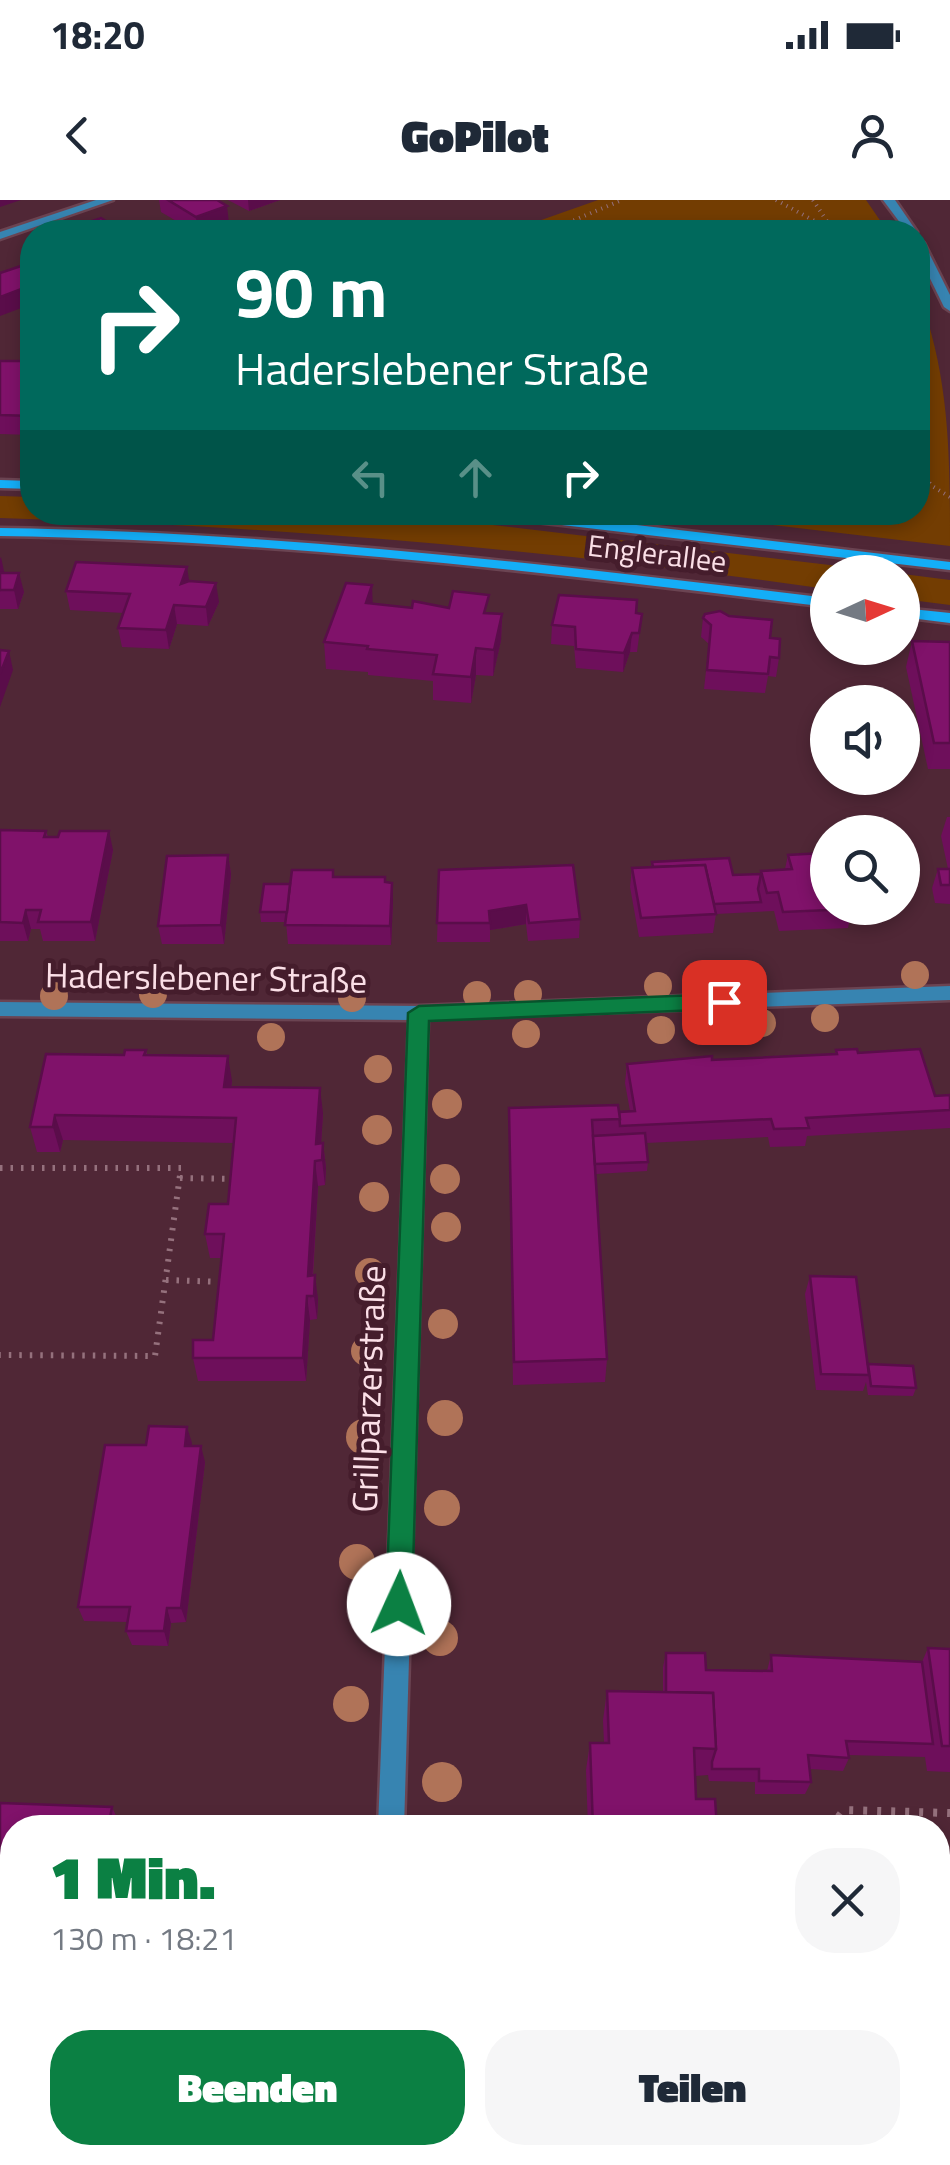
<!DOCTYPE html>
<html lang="de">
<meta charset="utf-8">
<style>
body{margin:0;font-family:"Titillium Web",sans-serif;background:#f6f6f7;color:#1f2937;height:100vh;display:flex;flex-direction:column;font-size:38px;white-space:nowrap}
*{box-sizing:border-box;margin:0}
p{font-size:32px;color:#747a83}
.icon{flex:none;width:55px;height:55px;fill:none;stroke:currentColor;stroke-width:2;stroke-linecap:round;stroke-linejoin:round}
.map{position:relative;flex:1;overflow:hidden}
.sheet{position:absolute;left:0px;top:1615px;width:950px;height:350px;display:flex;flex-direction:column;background:#fff;border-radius:40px 40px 0 0;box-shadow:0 5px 15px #0003}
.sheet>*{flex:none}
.banner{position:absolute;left:20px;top:20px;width:910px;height:305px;border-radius:40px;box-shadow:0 5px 15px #0003;background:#00695c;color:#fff;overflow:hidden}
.needle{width:65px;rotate:86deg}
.controls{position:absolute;left:810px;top:355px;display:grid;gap:20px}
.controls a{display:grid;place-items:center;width:110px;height:110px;border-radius:50%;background:#fff;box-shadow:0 5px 15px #0003;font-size:50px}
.pin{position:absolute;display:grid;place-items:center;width:85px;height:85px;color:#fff;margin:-42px;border-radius:20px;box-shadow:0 5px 15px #0006}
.me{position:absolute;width:110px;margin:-55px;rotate:2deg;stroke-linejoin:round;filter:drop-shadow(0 0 8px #0008)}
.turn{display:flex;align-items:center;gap:35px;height:210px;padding:0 50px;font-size:45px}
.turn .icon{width:130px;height:130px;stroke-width:2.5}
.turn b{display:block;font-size:70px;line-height:85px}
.lanes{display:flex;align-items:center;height:95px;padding:0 50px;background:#0003;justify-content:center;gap:50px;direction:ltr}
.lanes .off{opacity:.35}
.round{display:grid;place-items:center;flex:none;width:105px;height:105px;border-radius:40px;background:#f6f6f7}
.headline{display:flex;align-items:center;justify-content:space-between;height:170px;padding:0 50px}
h1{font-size:60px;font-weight:800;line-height:75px;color:#0b8043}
.primary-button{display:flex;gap:20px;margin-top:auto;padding:20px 50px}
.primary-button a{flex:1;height:115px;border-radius:40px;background:#0b8043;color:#fff;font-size:40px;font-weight:800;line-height:115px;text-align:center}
.primary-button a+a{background:#f6f6f7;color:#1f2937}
.status{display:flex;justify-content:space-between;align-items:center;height:70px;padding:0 50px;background:#fff;direction:ltr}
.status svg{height:28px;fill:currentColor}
header{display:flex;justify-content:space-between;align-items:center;height:130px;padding:0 50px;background:#fff;font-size:45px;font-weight:800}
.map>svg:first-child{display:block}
</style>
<div class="status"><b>18:20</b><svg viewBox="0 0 49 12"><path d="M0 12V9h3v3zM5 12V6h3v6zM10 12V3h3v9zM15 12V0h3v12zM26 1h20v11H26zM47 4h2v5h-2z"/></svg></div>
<header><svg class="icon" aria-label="back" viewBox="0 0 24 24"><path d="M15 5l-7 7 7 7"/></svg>GoPilot<svg class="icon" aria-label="person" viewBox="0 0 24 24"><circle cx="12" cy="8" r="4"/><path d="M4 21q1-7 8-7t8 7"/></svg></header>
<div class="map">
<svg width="950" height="1965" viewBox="0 0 950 1965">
<rect width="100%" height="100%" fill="#502736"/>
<!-- green -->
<g fill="#733d02">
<polygon points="598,0 866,0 888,32 507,32"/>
<path d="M918,92c32,85 32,163 32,254l-279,-33 247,-1z"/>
<path d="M0,296l32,1v15l314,1 121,9 422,50h-61l-1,17c-274,-39 -550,-63 -827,-71z"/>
<polygon points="903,374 950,380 950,405 903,399"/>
</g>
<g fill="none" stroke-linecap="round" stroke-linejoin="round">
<defs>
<g id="minor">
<polygon points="96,0 113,0 0,39 0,32"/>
<polygon points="883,0 895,0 917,32 907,32"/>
<polygon points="918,39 924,43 950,95 950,111 944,107 918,54"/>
<polygon points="950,786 950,800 428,819 404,1628 378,1628 409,820 0,816 0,802 419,806"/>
<polygon points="0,1914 12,1915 12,1943 0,1942"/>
<polygon points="938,1943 950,1944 950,1965 783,1965 776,1962 772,1952 938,1952"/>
<rect x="366" y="1952" width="28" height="13"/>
</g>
<g id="secondary">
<polygon points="0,280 32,281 32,289 0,288"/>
<polygon points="478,312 526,312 950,362 950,370 485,316"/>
<path d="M0,328c278,4 552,37 828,70v9c-276,-34 -550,-67 -828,-71z"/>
<polygon points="902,408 950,413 950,423 902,417"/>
</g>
</defs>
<!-- minor casing -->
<use href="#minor" stroke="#6b4452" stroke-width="5"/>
<!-- secondary casing -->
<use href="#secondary" stroke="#6b4452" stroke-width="5"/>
<!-- path-far2 -->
<g stroke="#95717d" stroke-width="4" stroke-dasharray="1 5" stroke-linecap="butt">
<polyline points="776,0 835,32"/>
<polyline points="813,0 834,32"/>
<polyline points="546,32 622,0"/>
<polyline points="918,269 932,286 950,297"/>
</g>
<!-- path-far1 -->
<g stroke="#95717d" stroke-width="6" stroke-dasharray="2.5 8" stroke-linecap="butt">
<polyline points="0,968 181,968 155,1156 0,1155"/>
<polyline points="180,978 237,979"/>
<polyline points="166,1080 225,1082"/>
</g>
<!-- path -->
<polyline stroke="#95717d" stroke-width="8" stroke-dasharray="4 10" stroke-linecap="butt" points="830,1628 844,1610 950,1613"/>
<!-- minor -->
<use href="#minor" fill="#3784b1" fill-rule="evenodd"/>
<!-- secondary -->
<use href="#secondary" fill="#14aef7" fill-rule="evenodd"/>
</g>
<!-- trees -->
<g fill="#b07358">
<circle cx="915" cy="775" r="14"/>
<circle cx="658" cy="786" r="14"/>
<circle cx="153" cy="794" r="14"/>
<circle cx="528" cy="794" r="14"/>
<circle cx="477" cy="795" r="14"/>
<circle cx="54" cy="796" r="14"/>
<circle cx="352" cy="798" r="14"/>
<circle cx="825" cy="818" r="14"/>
<circle cx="762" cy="823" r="14"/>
<circle cx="661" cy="830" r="14"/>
<circle cx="526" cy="834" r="14"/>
<circle cx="271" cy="837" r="14"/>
<circle cx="378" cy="869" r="14"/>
<circle cx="447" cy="904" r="15"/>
<circle cx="377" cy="930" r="15"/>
<circle cx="445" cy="979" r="15"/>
<circle cx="374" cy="997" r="15"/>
<circle cx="446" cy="1027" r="15"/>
<circle cx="370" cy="1073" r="15"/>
<circle cx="443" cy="1124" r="15"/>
<circle cx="366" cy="1151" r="15"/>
<circle cx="445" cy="1218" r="18"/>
<circle cx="364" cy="1237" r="18"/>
<circle cx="442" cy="1308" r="18"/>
<circle cx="357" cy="1362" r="18"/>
<circle cx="440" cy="1438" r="18"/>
<circle cx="351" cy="1504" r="18"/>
<circle cx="442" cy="1582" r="20"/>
</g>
<!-- wall -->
<g fill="#6e0f5b">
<polygon points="159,0 217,0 229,23 203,32 195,32 161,12"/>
<polygon points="228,0 280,0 249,11"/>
<polygon points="0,161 27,161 29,175 32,175 32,235 0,234"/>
<polygon points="0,357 4,373 24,392 18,409 0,409"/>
<polygon points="189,381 219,402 208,426 177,424 169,449 122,447 118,428 124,413 70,410 66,391"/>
<polygon points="373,403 412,408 449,408 502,414 501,440 493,476 476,475 471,503 433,500 433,481 368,475 368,472 326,469 324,442"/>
<polygon points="636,413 642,414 637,452 630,452 623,472 576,468 574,446 551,444 552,425"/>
<polygon points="703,418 770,438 779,458 776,477 768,476 765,493 704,489 709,444 701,437"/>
<polygon points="912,441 950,442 950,569 928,569 906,467"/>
<polygon points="947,617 950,617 950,704 935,703 932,688 938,669 948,669 941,636"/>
<polygon points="0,630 46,631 48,637 113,650 95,741 43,741 40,729 31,729 28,741 0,741"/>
<polygon points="228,655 231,674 224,744 162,744 158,726"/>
<polygon points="788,655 828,708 852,709 848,728 779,731 774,711 716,714 713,733 639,737 630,687 632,668 651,667 652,662 733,675 761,674 761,671 785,669"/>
<polygon points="439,670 580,719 579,738 528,741 526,724 490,730 490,742 437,742"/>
<polygon points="333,677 386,682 393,701 391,745 288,744 286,722 261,722 260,712 290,684"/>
<polygon points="146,850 147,855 232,881 231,887 323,913 321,943 323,943 326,968 325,985 318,986 313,1076 318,1099 317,1119 310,1120 306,1181 198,1181 193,1158 213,1140 221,1058 210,1058 205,1034 228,1004 234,943 63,940 60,952 37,952 30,927 124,855"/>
<polygon points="836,850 858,853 935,896 950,895 950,928 807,936 805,946 770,947 768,937 646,943 648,962 647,971 596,974 607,1159 605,1182 513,1185 509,908 630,911 625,883 627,864 835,854"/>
<polygon points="810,1076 868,1166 916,1188 913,1196 868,1195 866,1182 863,1191 816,1190 805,1094"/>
<polygon points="187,1227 191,1246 205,1262 186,1422 171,1423 168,1446 132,1445 126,1431 128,1422 84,1421 78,1407 146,1245"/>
<polygon points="928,1448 950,1449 950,1572 927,1571 925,1557 848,1555 849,1558 843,1571 810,1569 811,1582 805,1594 755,1594 755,1582 709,1581 708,1575 695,1576 696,1599 717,1628 588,1628 586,1570 590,1543 604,1543 603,1520 607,1491 663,1492 663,1467 666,1453 706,1470 767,1471 771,1455 922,1462"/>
<polygon points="0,1603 112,1607 117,1618 12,1628 12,1721 0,1721"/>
</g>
<!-- shaded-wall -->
<g fill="#5a0d4a">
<polygon points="0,0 21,0 0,7"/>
<polygon points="248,0 280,0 249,11"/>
<polygon points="227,6 229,23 203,32 198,32 196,17"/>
<polygon points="32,85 32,104 0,116 0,97"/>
<polygon points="27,161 30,180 22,174"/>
<polygon points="1,357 5,376 0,392 0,359"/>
<polygon points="187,367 190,386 181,384"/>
<polygon points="19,373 24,392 18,409 14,390"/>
<polygon points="216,383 219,402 208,426 206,407"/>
<polygon points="372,385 373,411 366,403"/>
<polygon points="174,405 177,424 169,449 166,430"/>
<polygon points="502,414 501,440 493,476 494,450"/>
<polygon points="632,433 630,452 623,472 624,453"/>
<polygon points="476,448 476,475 471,503 471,477"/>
<polygon points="9,451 13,470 0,507 0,474"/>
<polygon points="109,631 113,650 95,741 91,722"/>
<polygon points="228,655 231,674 224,744 221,725"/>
<polygon points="392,683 393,701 391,745 390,726"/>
<polygon points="526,705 526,724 490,730 489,711"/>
<polygon points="26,710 31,729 28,741 23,723"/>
<polygon points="228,856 232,881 228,912 224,887"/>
<polygon points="320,888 323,913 320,961 316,944"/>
<polygon points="55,915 63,940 60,952 53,927"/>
<polygon points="323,943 326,968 325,985 322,960"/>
<polygon points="315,961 318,986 311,1100 308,1076"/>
<polygon points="315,1075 318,1099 317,1119 314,1096"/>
<polygon points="307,1096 310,1120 306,1181 303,1158"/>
<polygon points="187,1227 192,1243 189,1262 185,1246"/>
<polygon points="201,1246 205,1262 186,1422 181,1408"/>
<polygon points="167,1408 171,1423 168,1446 164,1431"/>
</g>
<!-- building -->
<g fill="#80126a" stroke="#5a0d4a" stroke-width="2.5">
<polygon points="168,0 217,0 227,6 196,17"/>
<polygon points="101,18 124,32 69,32 65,30"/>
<polygon points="24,65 32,71 32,85 0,97 0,73"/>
<polygon points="0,161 27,161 22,174 32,175 32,216 0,215"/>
<polygon points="76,362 187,367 181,384 189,381 216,383 206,407 174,405 166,430 118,428 130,394 66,391"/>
<polygon points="0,373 19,373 14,390 0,390"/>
<polygon points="346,383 372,385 366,403 412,408 413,401 449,408 453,391 489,395 484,413 502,414 494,450 476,448 471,477 433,474 437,455 367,449 368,446 324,442"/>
<polygon points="559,395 637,400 636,413 642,414 639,433 632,433 624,453 576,449 575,427 552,425"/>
<polygon points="720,411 729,416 772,420 770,438 780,439 779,458 770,457 768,474 707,470 711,425 703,418 705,414"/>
<polygon points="912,441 950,442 950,543 934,543"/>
<polygon points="0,450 9,451 0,474"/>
<polygon points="0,630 46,631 44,637 58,637 60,631 109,631 91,722 38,722 41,710 26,710 23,723 0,722"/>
<polygon points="823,653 828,669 828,708 852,709 783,712 778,692 767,693 761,671 792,669 788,655"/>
<polygon points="228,655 221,725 158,726 167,656"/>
<polygon points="729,658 733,675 761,674 758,689 761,702 714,704 705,665 653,667 652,662"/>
<polygon points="573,665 580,719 529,723 526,705 489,711 490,723 437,723 439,670"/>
<polygon points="705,665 716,714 641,718 632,668"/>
<polygon points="938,669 950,669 950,685 941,685"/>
<polygon points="292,670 333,670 333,677 385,677 385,682 392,683 390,726 285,725"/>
<polygon points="264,684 290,684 287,712 260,712"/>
<polygon points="857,849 858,853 920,849 935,896 950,895 950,910 806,918 809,928 774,929 771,919 620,926 619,912 635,911 627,864 712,856 712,860 837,854 836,850"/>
<polygon points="125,850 146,850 144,855 228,856 224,887 320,888 316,944 323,943 322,960 315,961 308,1076 315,1075 314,1096 307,1096 303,1158 193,1158 193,1140 213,1140 224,1034 205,1034 209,1004 228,1004 236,918 55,915 53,927 30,927 46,854 124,855"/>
<polygon points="618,905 620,919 592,920 607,1159 514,1162 509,908"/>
<polygon points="645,933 648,962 595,964 593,936"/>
<polygon points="810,1076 856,1077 869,1175 821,1174"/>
<polygon points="868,1164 913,1166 916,1188 871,1186"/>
<polygon points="149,1226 187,1227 185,1246 201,1246 181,1408 167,1408 164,1431 126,1431 130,1407 78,1407 105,1245 146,1245"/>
<polygon points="928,1448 950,1449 950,1546 942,1546"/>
<polygon points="666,1453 705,1453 706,1470 772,1471 771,1455 922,1462 933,1544 846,1541 849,1558 808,1555 811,1582 759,1581 759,1569 712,1569 712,1562 716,1549 713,1493 666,1492"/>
<polygon points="607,1491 713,1493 716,1549 694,1548 696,1599 715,1599 717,1628 593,1628 590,1543 609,1543"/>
<polygon points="0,1603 112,1607 110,1618 222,1621 221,1628 12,1628 12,1706 0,1706"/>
</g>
<!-- route -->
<polygon fill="#0b8043" stroke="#07532c" stroke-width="2.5" points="724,794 734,802 724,809 429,821 412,1404 409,1413 399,1417 389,1413 386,1404 408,813 419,806"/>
<g text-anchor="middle" stroke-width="10" stroke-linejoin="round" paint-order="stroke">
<!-- far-street labels -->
<g font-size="30" fill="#fbdfe7" stroke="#451d2c">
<text transform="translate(657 354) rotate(7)" y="10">Englerallee</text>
</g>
<!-- street labels -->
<g font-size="35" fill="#fbdfe7" stroke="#451d2c">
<text transform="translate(206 778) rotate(1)" y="12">Haderslebener Straße</text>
<text transform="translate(369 1189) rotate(-88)" y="12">Grillparzerstraße</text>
</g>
</g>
</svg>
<div class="controls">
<a><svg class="needle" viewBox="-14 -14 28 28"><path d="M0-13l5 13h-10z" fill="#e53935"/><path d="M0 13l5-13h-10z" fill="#747a83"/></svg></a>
<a><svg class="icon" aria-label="sound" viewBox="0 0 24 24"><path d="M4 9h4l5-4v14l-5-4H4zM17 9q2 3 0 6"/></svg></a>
<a><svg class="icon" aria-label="search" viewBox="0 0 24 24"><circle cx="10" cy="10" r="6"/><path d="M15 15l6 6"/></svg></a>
</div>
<div class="pin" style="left:724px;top:802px;background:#d93025"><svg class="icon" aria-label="arrive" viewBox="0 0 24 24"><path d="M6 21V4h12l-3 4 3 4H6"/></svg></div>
<svg class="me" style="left:399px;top:1404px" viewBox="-20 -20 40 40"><circle r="19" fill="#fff"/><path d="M0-13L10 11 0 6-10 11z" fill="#0b8043"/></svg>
<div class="banner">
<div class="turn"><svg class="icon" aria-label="right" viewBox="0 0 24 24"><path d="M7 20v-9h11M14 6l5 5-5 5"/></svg><div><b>90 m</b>Haderslebener Straße</div></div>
<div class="lanes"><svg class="icon off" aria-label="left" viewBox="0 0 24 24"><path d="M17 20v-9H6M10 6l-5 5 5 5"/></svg><svg class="icon off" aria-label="ahead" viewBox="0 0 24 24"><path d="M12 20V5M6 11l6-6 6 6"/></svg><svg class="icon" aria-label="right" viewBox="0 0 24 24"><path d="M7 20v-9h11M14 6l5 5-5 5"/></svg></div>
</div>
<section class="sheet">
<div class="headline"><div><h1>1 Min.</h1><p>130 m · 18:21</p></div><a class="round"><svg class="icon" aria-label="close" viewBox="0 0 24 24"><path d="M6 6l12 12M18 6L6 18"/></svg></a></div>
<div class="primary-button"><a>Beenden</a><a>Teilen</a></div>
</section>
</div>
